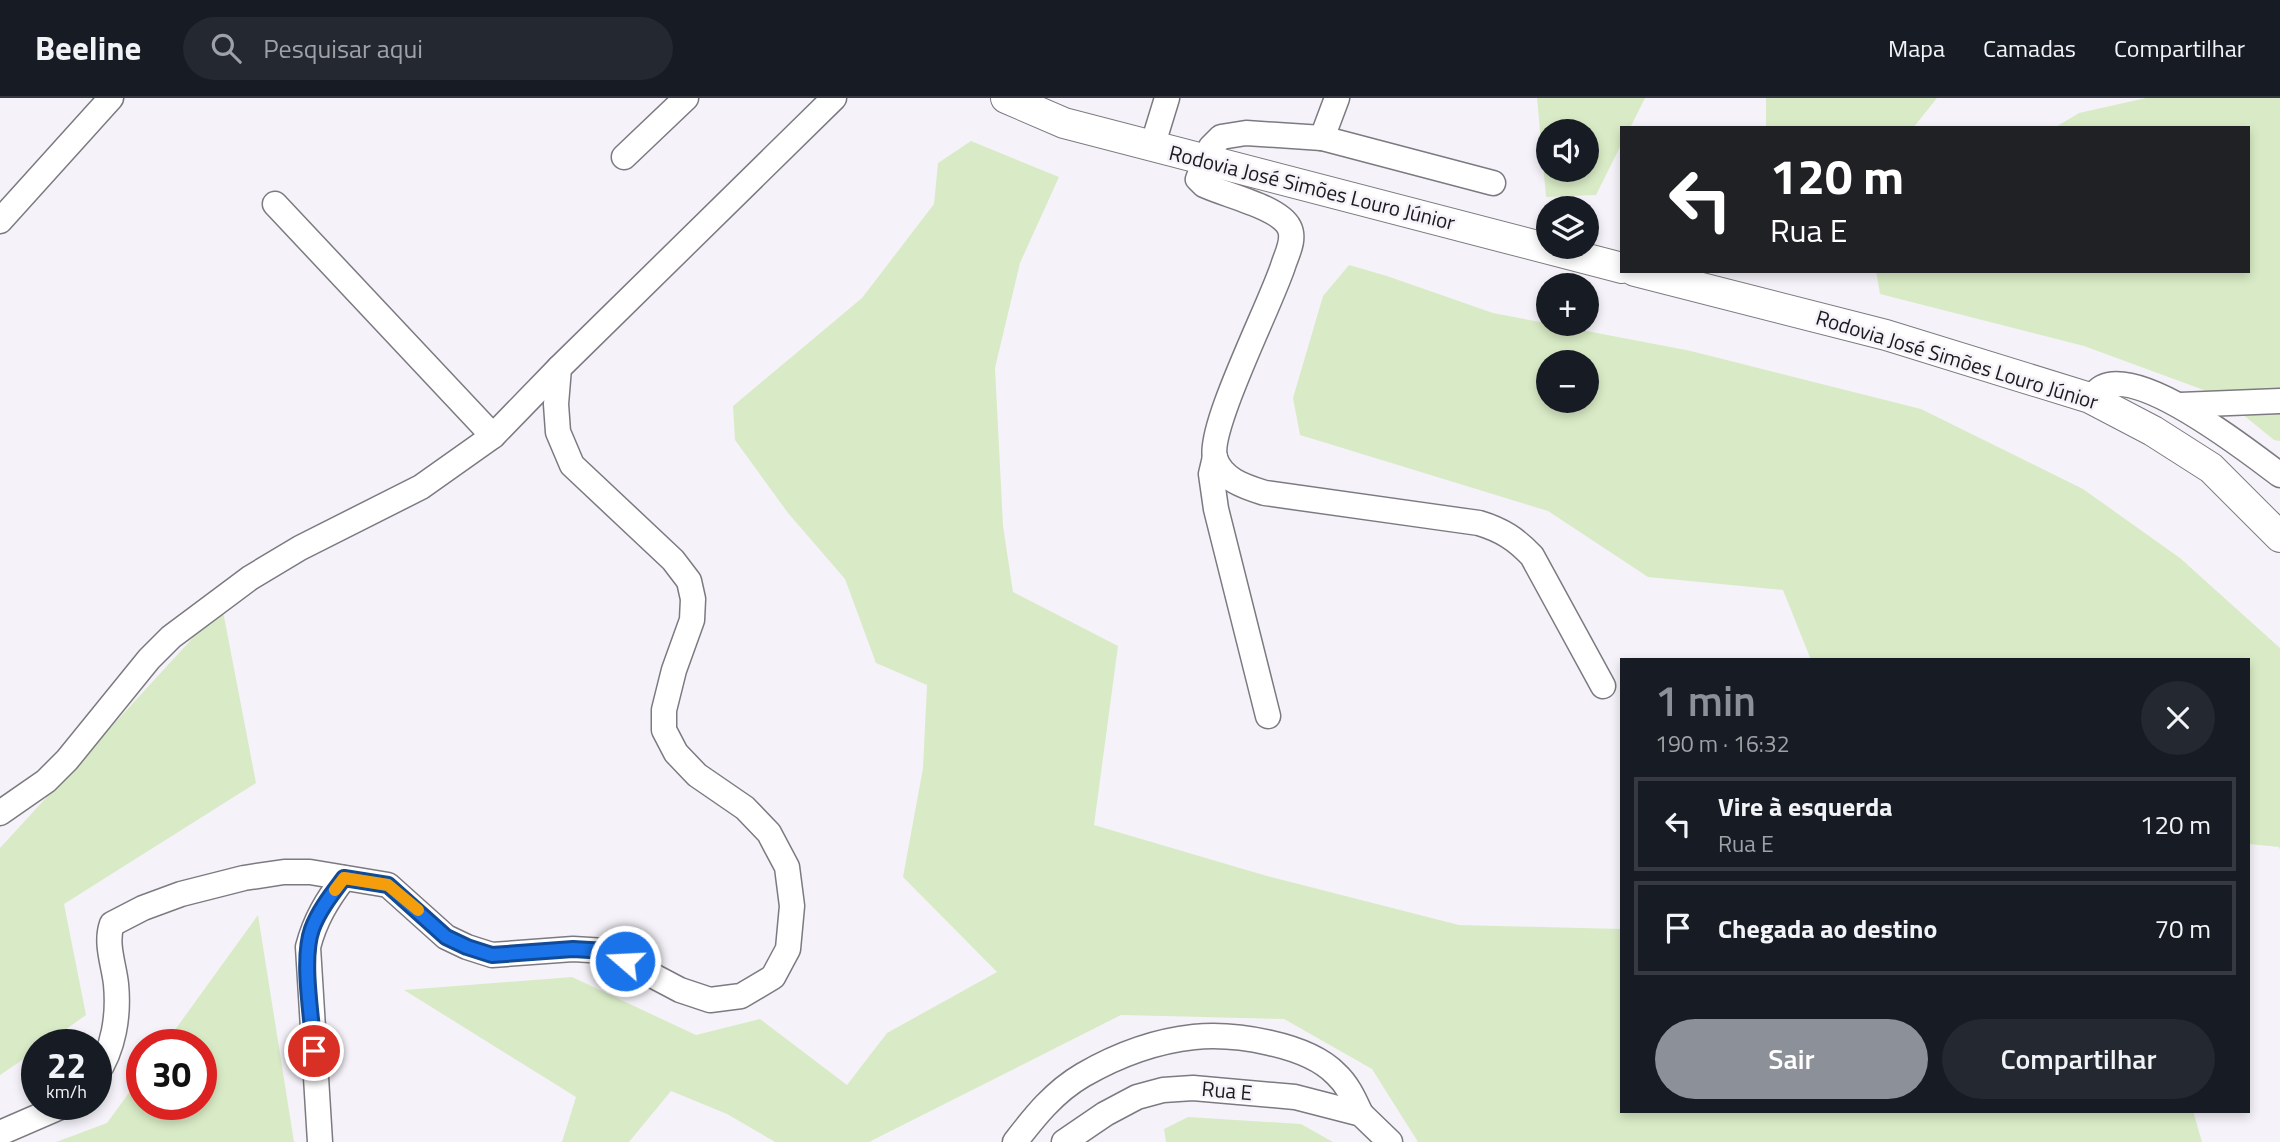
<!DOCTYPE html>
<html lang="pt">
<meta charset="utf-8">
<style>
body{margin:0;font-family:"Titillium Web",sans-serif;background:#242831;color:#f1f3f6;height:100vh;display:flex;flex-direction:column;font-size:26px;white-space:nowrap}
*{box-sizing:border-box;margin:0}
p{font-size:23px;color:#9ea1a6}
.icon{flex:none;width:38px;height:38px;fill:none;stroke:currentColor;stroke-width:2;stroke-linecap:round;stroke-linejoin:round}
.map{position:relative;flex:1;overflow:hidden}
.drawer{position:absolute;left:1620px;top:560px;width:630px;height:455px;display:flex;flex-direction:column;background:#171b24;border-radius:0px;box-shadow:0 4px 10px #0003}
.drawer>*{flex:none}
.guide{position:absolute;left:1620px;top:28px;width:630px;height:147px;border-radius:0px;box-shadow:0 4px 10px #0003;background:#202124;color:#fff;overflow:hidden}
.buttons{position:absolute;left:1536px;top:21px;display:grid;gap:14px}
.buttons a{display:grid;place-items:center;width:63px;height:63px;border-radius:50%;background:#171b24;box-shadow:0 4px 10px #0003;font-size:35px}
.speed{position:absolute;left:21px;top:931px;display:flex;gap:14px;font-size:35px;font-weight:700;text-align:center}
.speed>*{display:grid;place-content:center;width:91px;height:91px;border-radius:50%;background:#171b24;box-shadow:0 4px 10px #0003;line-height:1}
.speed small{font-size:18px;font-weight:400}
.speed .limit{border:10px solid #d22;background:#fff;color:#111}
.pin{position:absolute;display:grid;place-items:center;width:60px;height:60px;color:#fff;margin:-30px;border:4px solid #fff;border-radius:50%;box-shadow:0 2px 7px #0007}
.me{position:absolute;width:77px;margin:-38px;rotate:289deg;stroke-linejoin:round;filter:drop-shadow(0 0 5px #0008)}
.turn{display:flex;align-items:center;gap:24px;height:147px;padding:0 35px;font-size:32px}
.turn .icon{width:91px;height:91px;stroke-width:2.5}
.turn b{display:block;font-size:49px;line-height:60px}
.round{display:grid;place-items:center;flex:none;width:74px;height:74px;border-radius:37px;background:#242831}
.summary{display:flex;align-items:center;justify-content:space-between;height:119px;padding:0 35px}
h1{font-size:42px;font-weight:600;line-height:52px;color:#8c9099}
.action{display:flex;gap:14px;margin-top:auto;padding:14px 35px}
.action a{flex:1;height:80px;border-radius:42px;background:#8c9099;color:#fff;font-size:28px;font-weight:600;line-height:80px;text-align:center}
.action a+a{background:#242831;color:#f1f3f6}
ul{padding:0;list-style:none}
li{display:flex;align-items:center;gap:21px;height:94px;margin:0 14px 10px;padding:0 21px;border:4px solid #363941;border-radius:0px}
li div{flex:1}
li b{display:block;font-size:26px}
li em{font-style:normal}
header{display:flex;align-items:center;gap:42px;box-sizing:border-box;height:98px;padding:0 35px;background:#171b24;border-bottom:2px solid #363941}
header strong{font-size:33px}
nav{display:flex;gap:38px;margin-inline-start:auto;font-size:24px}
.search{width:490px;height:63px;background:#242831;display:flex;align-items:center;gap:18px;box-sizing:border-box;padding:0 24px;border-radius:38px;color:#9ea1a6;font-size:26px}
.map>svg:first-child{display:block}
</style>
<header>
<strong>Beeline</strong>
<div class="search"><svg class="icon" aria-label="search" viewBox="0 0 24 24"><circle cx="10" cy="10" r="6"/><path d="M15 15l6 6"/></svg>Pesquisar aqui</div>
<nav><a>Mapa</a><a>Camadas</a><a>Compartilhar</a></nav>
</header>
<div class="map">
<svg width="2280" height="1044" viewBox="0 0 2280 1044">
<rect width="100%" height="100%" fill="#f5f3f9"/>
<!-- green -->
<g fill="#d9ebc6" fill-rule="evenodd">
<path d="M1537,0h108l-15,30h-8v15l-26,52 -50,2zM1587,33v39h-38v-39z"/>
<polygon points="1766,0 1937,0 1913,30 1766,30"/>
<polygon points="2146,0 2280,0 2280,343 2274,342 2220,298 2084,248 1880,196 1876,173 2249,173 2249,30 2054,30 2079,15"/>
<polygon points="971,43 1059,79 1020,165 995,270 1003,428 1013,494 1118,548 1094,727 1267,778 1459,827 1622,831 1622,1013 2193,1013 2202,1044 1418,1044 1372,971 1284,921 1121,917 869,1044 775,1044 727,1016 671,993 629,1044 562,1044 576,999 404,892 572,879 696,937 760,921 847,987 887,935 997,874 903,779 923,670 927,587 876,565 845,481 788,415 735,342 733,308 862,200 934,106 938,65"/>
<path d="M1349,167l38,11 106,37 198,38 230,58 162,80 97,69 100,90v202l-1,-3 -30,-3v-184h-438l-28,-70 -135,-13 -100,-66 -248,-76 -7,-37 30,-102zM1587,264v39h-38v-39z"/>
<polygon points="222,508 256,685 64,806 86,917 44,947 37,947 37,952 0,977 0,750"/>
<polygon points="258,817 294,1044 56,1044 107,1025 142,977 142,1006 201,1006 201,947 164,947"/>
<polygon points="1188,1019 1301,1026 1333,1044 1166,1044 1164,1031"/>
</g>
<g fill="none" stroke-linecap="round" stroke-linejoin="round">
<defs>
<g id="minor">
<polyline points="1322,40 1337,0"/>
<polyline points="1152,49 1167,0"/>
<polyline points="624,59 686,0"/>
<path d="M1493,85l-171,-45 -76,-5 -25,4 -10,10 -13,32 6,6c21,10 75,22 85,42 6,11 -1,25 -5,36 -11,37 -77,165 -69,195 7,22 31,29 50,35l214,30c23,7 37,16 53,33l71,130"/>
<polyline points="275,106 493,338"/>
<polyline points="0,123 111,0"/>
<path d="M2090,300c4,-3 8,-9 13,-11 40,-19 145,64 177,88"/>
<polyline points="2180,307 2280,303"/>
<polyline points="1215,359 1211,376 1216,411 1268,618"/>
<polyline points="0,715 46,683 67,662 149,561 171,539 250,480 300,450 421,389 493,338 559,270"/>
<path d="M96,977c18,-26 23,-60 20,-91 -2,-19 -11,-41 -4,-60l31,-16 38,-14 63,-16 40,-6h26l78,13 58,52 21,10 25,8 81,-6 33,2 74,39 30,10 31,-4 32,-19 15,-28 4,-43 -5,-39 -18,-34 -24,-25 -48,-33 -21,-22 -12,-23v-20l10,-40 18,-50 1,-21 -4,-18 -16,-21 -101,-95 -14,-33 -2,-28 3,-36 275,-270"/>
<polyline points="0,1035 67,1006"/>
<path d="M320,1044l-12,-195c7,-27 19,-47 36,-69"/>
<path d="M1015,1044c20,-26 39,-50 68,-67 33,-19 73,-34 111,-38 40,-4 113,7 142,37 12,11 18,25 25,40"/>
<polyline points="1064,1044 1105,1016 1137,999 1163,992 1193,990 1295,999 1361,1016 1390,1044"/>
</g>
<g id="major">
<polyline points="1006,0 1064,25 1622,170"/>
<polyline points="1635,173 1886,237 2090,300 2153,333 2211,370 2280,439"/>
</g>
</defs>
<!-- minor casing -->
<use href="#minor" stroke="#7c7a80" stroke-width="27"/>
<!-- major casing -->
<use href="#major" stroke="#7c7a80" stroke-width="32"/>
<!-- minor -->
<use href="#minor" stroke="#fff" stroke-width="24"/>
<!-- major -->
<use href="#major" stroke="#fff" stroke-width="30"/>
</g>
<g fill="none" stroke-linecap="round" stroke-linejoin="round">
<defs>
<path id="route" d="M314,953c-2,-34 -13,-91 -2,-122 7,-19 20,-35 32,-51l44,7 58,52 21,10 25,8 81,-6 34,2 18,10"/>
</defs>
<!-- route casing -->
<use href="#route" stroke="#114b97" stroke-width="18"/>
<!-- route -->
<use href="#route" stroke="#1a73e8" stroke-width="12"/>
<!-- slow -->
<polyline stroke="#f59e0b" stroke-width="12" points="335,792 344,780 388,787 418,812"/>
</g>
<g text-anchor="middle" stroke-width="5" stroke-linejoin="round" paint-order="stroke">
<!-- street labels -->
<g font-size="21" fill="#1b1a1d" stroke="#f5f3f9">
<text transform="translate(1312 90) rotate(14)" y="7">Rodovia José Simões Louro Júnior</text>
<text transform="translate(1957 262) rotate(17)" y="7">Rodovia José Simões Louro Júnior</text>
<text transform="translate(1227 993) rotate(5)" y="7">Rua E</text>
</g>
</g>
</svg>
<div class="buttons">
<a><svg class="icon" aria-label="sound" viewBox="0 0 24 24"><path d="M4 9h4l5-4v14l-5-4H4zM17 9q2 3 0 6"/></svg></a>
<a><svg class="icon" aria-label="layers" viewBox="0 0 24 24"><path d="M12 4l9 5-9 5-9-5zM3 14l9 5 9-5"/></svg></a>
<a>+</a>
<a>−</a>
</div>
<div class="speed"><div>22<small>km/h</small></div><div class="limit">30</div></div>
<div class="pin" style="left:314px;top:953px;background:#d93025"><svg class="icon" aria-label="arrive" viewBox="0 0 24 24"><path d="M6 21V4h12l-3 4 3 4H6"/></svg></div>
<svg class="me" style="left:625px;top:863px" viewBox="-20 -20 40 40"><circle r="17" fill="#1a73e8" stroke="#fff" stroke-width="3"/><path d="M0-11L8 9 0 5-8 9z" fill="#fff"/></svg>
<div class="guide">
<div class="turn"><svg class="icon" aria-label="left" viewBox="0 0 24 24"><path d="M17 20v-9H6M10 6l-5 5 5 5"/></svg><div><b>120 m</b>Rua E</div></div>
</div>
<section class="drawer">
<div class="summary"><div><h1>1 min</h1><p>190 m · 16:32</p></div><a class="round"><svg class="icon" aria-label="close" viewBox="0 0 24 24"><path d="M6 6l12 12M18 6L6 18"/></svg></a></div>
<ul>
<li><svg class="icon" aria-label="left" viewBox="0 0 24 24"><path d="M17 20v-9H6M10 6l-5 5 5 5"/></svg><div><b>Vire à esquerda</b><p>Rua E</p></div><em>120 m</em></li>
<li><svg class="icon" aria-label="arrive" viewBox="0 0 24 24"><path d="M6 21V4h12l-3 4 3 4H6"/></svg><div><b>Chegada ao destino</b></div><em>70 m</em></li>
</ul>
<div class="action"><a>Sair</a><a>Compartilhar</a></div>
</section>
</div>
